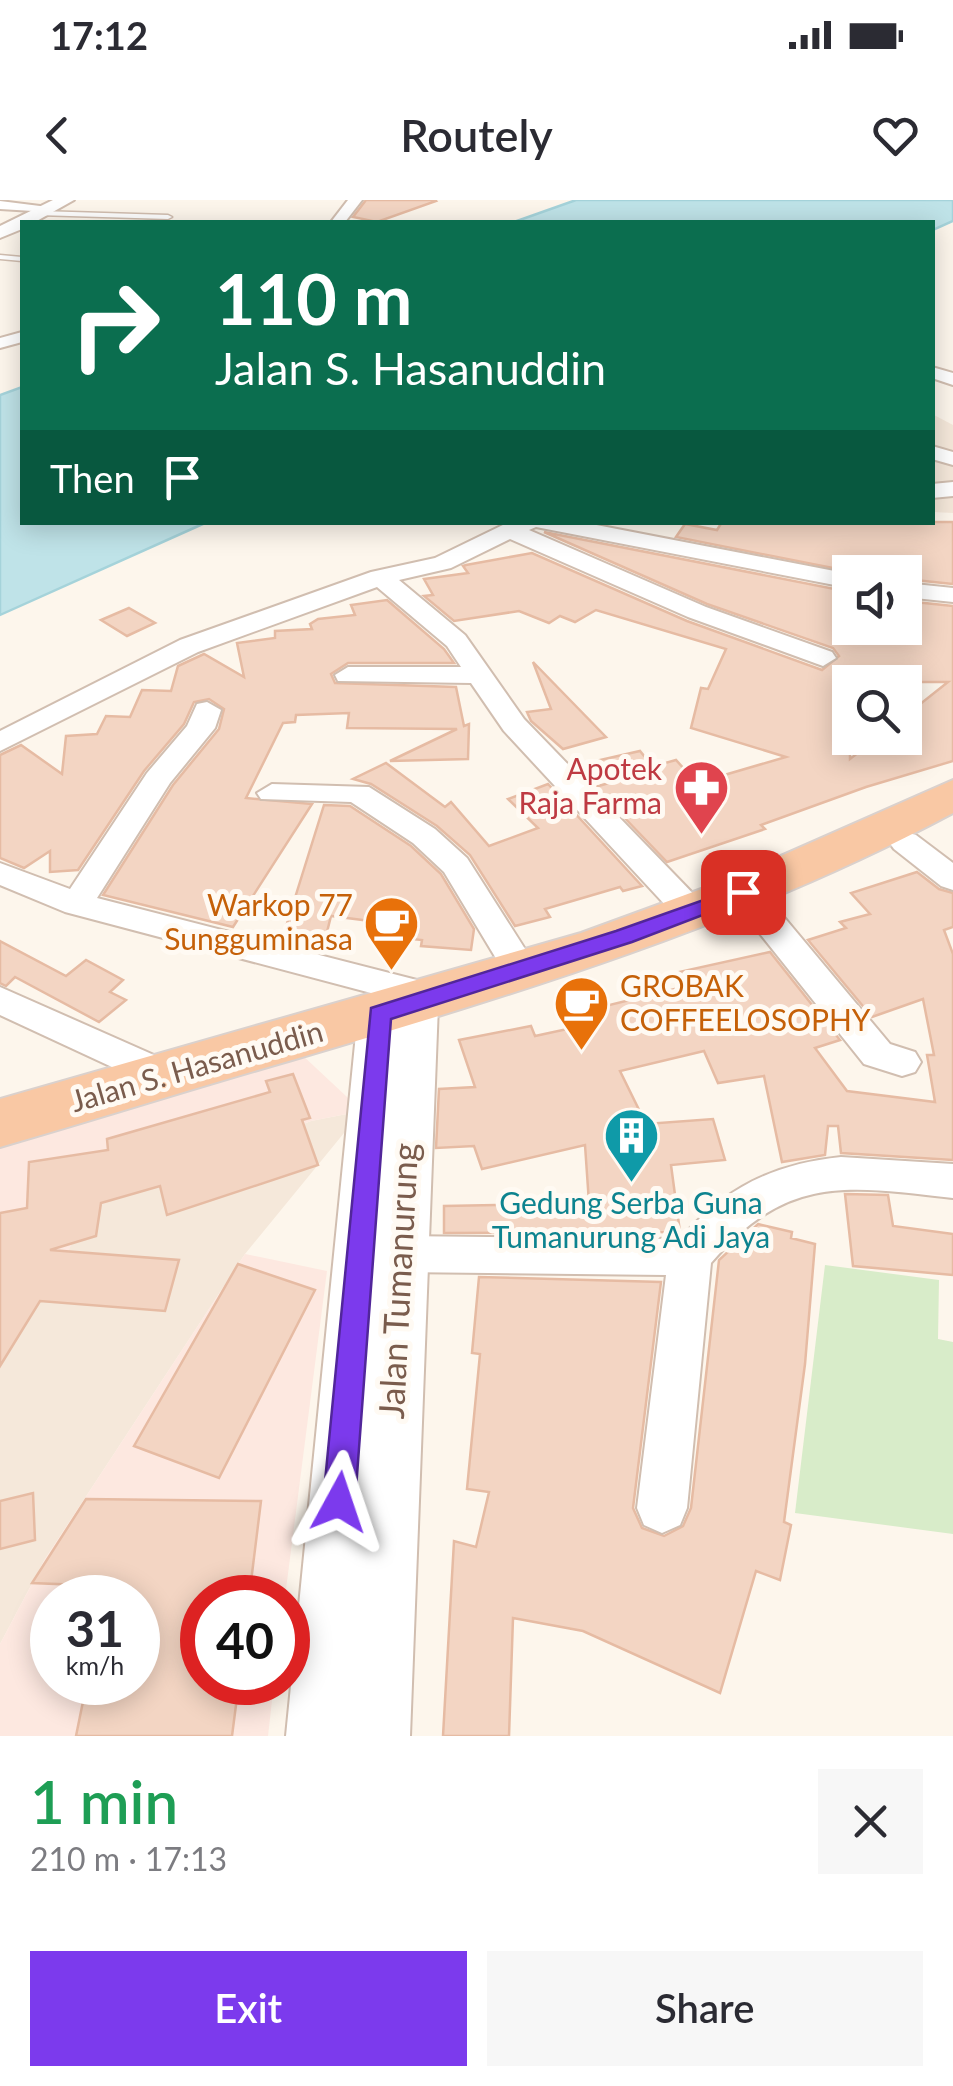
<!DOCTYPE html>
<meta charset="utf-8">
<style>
body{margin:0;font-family:Lato,sans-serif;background:#f7f7f7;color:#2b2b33;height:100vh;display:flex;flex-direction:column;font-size:38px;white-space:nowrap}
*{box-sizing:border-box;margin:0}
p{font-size:32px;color:#7c7c81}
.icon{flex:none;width:55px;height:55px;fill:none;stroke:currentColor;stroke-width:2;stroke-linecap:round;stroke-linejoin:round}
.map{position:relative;height:1536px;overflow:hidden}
.panel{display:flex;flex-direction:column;background:#fff;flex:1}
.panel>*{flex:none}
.guide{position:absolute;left:20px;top:20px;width:915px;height:305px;border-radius:0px;box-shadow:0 5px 25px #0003;background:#0b6e4f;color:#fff;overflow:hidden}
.fabs{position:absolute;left:832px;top:355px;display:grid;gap:20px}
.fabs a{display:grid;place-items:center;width:90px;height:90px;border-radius:0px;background:#fff;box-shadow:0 5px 25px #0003;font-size:50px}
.speed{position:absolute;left:30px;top:1375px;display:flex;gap:20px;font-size:50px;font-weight:700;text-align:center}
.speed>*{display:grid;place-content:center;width:130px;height:130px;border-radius:50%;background:#fff;box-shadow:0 5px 25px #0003;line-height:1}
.speed small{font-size:25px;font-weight:400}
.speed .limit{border:15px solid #d22;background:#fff;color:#111}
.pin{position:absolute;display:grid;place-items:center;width:85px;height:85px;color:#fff;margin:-42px;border-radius:20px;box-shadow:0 5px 15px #0006}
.me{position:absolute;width:110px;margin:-55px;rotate:5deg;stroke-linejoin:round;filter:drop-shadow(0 0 8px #0008)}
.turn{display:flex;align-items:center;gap:35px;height:210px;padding:0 30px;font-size:45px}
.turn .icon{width:130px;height:130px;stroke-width:2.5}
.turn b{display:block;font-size:70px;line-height:85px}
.then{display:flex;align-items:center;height:95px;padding:0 30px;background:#0003;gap:20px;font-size:38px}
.round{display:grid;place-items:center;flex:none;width:105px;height:105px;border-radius:0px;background:#f7f7f7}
.headline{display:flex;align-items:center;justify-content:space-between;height:170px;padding:0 30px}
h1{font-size:60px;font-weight:600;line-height:75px;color:#1e9e55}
.primary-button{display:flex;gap:20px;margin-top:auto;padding:20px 30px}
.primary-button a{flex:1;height:115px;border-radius:0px;background:#7c3aed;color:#fff;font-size:40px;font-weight:600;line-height:115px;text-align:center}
.primary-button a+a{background:#f7f7f7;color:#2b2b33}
.status{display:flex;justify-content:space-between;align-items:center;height:70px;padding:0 50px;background:#fff;direction:ltr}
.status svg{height:28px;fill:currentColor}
header{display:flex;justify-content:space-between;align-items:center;height:130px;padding:0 30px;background:#fff;font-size:45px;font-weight:600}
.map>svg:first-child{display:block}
</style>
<div class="status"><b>17:12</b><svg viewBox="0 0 49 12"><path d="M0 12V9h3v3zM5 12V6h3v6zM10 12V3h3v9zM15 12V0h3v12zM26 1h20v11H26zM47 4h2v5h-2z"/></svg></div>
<header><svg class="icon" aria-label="back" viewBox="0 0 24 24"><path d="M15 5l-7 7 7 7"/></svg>Routely<svg class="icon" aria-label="heart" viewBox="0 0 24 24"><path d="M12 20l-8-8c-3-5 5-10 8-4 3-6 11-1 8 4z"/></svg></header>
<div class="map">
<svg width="953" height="1536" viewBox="0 0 953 1536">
<rect width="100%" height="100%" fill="#fdf6ec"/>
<!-- residential -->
<g fill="#f5e8da">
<polygon points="934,215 953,225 953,313 933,312"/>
<polygon points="362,911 245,1054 45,1359 0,1444 0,1065 84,1011 311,921"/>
</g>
<!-- commercial -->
<g fill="#fde8e0" fill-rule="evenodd">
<polygon points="300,853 362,911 311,921 85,1011 67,1055 0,1065 0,944"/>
<path d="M245,1054l82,17 -42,326 -83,1v84l72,1 -6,53h-268v-92l45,-85zM52,1398h86v84h-86z"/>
</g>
<!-- green -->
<polygon fill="#d8ecc9" points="825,1065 939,1080 938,1139 953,1142 953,1334 795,1313"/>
<!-- water -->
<g fill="#bfe3e8" stroke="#a5d3da" stroke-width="2.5">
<polygon points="576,0 953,0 953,21 933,30 932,22 514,22"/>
<polygon points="22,187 22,322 205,323 0,415 0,195"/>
</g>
<!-- building -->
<g fill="#f3d5c3" stroke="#e6bba3" stroke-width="2.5" fill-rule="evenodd">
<polygon points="366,0 435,0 436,1 377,22 353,17"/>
<polygon points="722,322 953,322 953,384 905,379 905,372 853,372 676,337 685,324 717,330"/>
<path d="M544,332l306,60v36h55v-27l48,5v155l-87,26 -105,38 4,4 -98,33 -72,-75 21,-6 -16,-21 40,-9 17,21 8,-9 11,-3 21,23 89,-26 -95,-29 10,-40 7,1 18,-40 -130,-39 -21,12 -15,-6 -11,7 -30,-12 -65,10 -30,-25 9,-1 -9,-16 44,-6 -5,-7 3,-1 66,-12 155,68 135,49 17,-14 -6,-8 -126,-44zM850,482h98l-43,34v22h-28l-27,21z"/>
<polygon points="387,400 444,449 454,463 348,463 331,474 335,483 456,487 464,526 469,524 468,559 390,561 457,529 347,528 349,513 296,515 295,522 283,523 246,598 312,604 233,727 103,695 173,585 219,529 224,509 209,499 194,502 184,524 144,571 78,670 50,672 50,651 24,668 0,658 0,555 21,545 62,574 66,536 97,534 106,516 130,517 142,490 171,491 178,466 204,454 244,477 237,443 275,438 275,431 312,429 310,424 318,419 355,415 351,405"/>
<polygon points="129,408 155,423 127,436 101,420"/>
<polygon points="533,462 606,537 563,549 531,521 527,512 551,509"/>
<polygon points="386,563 445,607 451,602 489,646 538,628 508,599 548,584 642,686 623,691 620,687 545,709 550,717 515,726 470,655 437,626 371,584 353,579"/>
<polygon points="324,605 350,606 411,646 441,674 474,729 471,750 421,746 422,740 382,736 386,723 331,716 326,736 284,733"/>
<polygon points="917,672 939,689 953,693 953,727 944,730 953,754 953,960 841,953 838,926 828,926 825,955 782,962 764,876 718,883 704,851 620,871 646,924 713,919 725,960 671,965 680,1032 444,1033 444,1006 589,1003 585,945 482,969 474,946 436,948 439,889 475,887 459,840 531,826 535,836 600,822 593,809 687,786 679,772 770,752 840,840 815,848 847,891 935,902 927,855 934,855 923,799 872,817 808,740 846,728 840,722 870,714 851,693"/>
<polygon points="0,741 66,776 86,760 123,780 110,792 126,800 99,822 15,777 6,786 0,783"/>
<polygon points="293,874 310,918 302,920 318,965 167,1015 160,986 101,1003 96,1036 50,1050 179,1060 165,1111 40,1101 0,1166 0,1013 27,1008 29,962 108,950 107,939 270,892 266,881"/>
<polygon points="845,994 888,995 893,1026 953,1034 953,1075 853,1066"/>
<polygon points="758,1024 792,1032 791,1038 815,1044 805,1164 784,1322 791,1325 780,1380 756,1371 720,1493 583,1431 513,1418 509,1536 443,1536 454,1341 476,1347 489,1292 467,1289 480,1154 472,1153 479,1077 661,1082 633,1308 642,1328 664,1336 683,1326 691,1308 719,1060"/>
<polygon points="238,1064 315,1090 219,1278 134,1246"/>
<polygon points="33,1293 35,1340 0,1349 0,1301"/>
<polygon points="86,1299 261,1301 249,1398 202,1398 202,1482 239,1482 232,1536 76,1536 87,1482 138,1482 138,1398 104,1398 106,1386 32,1383"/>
</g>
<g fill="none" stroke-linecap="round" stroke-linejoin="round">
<defs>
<g id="service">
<polygon points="40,11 168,15 172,17 168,19 37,15"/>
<polygon points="0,55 22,57 22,61 0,59"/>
</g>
<g id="minor">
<polygon points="348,0 362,0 345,22 331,22"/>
<polygon points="0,1 56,8 49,12 0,9"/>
<polygon points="22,132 22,142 0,148 0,138"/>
<polygon points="932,167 953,173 953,185 932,178"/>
<polygon points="932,246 953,252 953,265 932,259"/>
<polygon points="953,282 953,296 932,298 932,284"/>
<polygon points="509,322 581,322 850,374 850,388 536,327 529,330 706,407 832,452 836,458 823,466 688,417 510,339 451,368 399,380 465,435 524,519 705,706 710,714 705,722 681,722 504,531 471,483 338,481 335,475 348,467 461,467 447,446 377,387 198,452 0,551 0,531 180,440 371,372 435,358"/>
<polygon points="905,383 953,388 953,402 905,397"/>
<polygon points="207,502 221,510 215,528 170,583 97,698 452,789 457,798 452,807 439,811 65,712 0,685 0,663 70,689 147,573 187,526 197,504"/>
<polygon points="272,584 369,587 435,629 467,658 539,771 533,780 521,783 509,780 444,672 413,643 351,602 261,599 257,593"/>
<polygon points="905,632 916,635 953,663 953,690 941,686 894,649 889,642 894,635"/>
<polygon points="761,701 773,704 890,844 915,852 921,862 915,872 902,876 864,864 749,720 744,712 749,704"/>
<polygon points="0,787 181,867 187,877 181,887 168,891 155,887 0,815"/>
<path d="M841,957l112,7v34c-107,-12 -166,-24 -242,65l-24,245 -7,17 -18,8 -18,-8 -7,-17 29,-233 -267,-3 -15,-5 -6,-13 6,-13 15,-5 281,3c45,-51 93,-75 161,-82z"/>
</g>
<g id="tertiary">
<polygon points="53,0 74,0 35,22 22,22 22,29 0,38 0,26"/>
<polygon points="416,789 431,794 438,805 410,1536 286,1536 358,814 364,803 380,798 395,803 401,794"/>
</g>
<path id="trunk" d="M953,580v33c-210,112 -434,180 -661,247 -98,28 -195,59 -292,87v-48l581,-166 145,-53z"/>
</defs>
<!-- service casing -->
<use href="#service" stroke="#d1beb0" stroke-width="3"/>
<!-- minor casing -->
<use href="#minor" stroke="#d1beb0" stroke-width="4"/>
<!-- tertiary casing -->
<use href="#tertiary" stroke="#d1beb0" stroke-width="4"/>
<!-- trunk casing -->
<use href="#trunk" stroke="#dad1cd" stroke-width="4"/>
<!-- service -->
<use href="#service" fill="#fff" fill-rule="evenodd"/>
<!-- minor -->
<use href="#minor" fill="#fff" fill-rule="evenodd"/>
<!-- tertiary -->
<use href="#tertiary" fill="#fff" fill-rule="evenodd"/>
<!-- trunk -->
<use href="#trunk" fill="#f9c8a4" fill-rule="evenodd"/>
</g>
<!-- route -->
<polygon fill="#7c3aed" stroke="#51269a" stroke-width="2.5" points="743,686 750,688 750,697 632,742 391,819 355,1302 351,1313 339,1318 328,1313 323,1302 371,808 616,731"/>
<!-- icons -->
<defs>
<symbol id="pharmacy-pin" viewBox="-11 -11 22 30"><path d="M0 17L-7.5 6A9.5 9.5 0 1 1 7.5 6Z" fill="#e0444e" stroke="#fffaf3"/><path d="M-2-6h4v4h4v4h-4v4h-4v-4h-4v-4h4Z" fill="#fff"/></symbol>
<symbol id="cafe-pin" viewBox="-11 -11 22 30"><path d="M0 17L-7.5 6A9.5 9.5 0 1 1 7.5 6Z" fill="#e8710a" stroke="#fffaf3"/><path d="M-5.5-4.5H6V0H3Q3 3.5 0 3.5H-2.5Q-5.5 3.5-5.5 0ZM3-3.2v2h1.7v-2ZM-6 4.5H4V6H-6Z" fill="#fff"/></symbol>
<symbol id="building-pin" viewBox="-11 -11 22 30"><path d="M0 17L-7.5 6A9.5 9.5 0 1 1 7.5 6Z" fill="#0f9aa8" stroke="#fffaf3"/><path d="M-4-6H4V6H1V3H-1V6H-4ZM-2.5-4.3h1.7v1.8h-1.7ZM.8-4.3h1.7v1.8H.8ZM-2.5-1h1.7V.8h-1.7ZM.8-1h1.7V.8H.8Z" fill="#fff"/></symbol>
</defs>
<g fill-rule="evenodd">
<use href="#pharmacy-pin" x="670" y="556" width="63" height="86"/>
<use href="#cafe-pin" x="360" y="692" width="63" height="86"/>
<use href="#cafe-pin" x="550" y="772" width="63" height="86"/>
<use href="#building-pin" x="600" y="904" width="63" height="86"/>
</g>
<g text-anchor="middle" stroke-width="10" stroke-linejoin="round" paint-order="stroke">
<!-- health labels -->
<g font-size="30" fill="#be3a42" stroke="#fffaf3" text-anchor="end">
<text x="662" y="580">Apotek<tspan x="662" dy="34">Raja Farma</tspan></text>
</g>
<!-- food labels -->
<g font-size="30" fill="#c56008" stroke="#fffaf3" text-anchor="end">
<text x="353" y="716">Warkop 77<tspan x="353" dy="34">Sungguminasa</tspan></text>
<text x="620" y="797" text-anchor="start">GROBAK<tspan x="620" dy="34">COFFEELOSOPHY</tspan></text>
</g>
<!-- street labels -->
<g font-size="30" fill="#7a5c4d" stroke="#fffaf3">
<text transform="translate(197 867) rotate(-16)" y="10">Jalan S. Hasanuddin</text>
</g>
<!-- culture labels -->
<g font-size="30" fill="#0d838f" stroke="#fffaf3">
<text x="631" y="1014">Gedung Serba Guna<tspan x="631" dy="34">Tumanurung Adi Jaya</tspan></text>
</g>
<!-- near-street labels -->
<g font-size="35" fill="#7a5c4d" stroke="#fffaf3">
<text transform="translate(399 1081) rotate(-87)" y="12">Jalan Tumanurung</text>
</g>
</g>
</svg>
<div class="fabs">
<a><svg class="icon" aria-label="sound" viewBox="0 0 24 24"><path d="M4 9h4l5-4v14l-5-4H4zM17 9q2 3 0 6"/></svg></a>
<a><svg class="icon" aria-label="search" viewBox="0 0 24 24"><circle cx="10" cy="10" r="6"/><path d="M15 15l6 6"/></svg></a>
</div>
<div class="speed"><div>31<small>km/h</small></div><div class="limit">40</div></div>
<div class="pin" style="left:743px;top:692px;background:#d93025"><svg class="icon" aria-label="arrive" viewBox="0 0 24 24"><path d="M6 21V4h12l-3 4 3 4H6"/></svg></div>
<svg class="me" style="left:339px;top:1302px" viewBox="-20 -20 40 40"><path d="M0-17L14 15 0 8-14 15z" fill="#7c3aed" stroke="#fff" stroke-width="4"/></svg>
<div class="guide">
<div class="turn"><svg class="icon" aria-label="right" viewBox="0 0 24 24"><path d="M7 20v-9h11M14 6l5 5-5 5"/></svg><div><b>110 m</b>Jalan S. Hasanuddin</div></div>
<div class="then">Then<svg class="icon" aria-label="arrive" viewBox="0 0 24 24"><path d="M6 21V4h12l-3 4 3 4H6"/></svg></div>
</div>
</div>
<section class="panel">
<div class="headline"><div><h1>1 min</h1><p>210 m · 17:13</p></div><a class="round"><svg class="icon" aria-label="close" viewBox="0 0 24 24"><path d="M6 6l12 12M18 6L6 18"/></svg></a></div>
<div class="primary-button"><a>Exit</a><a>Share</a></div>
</section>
